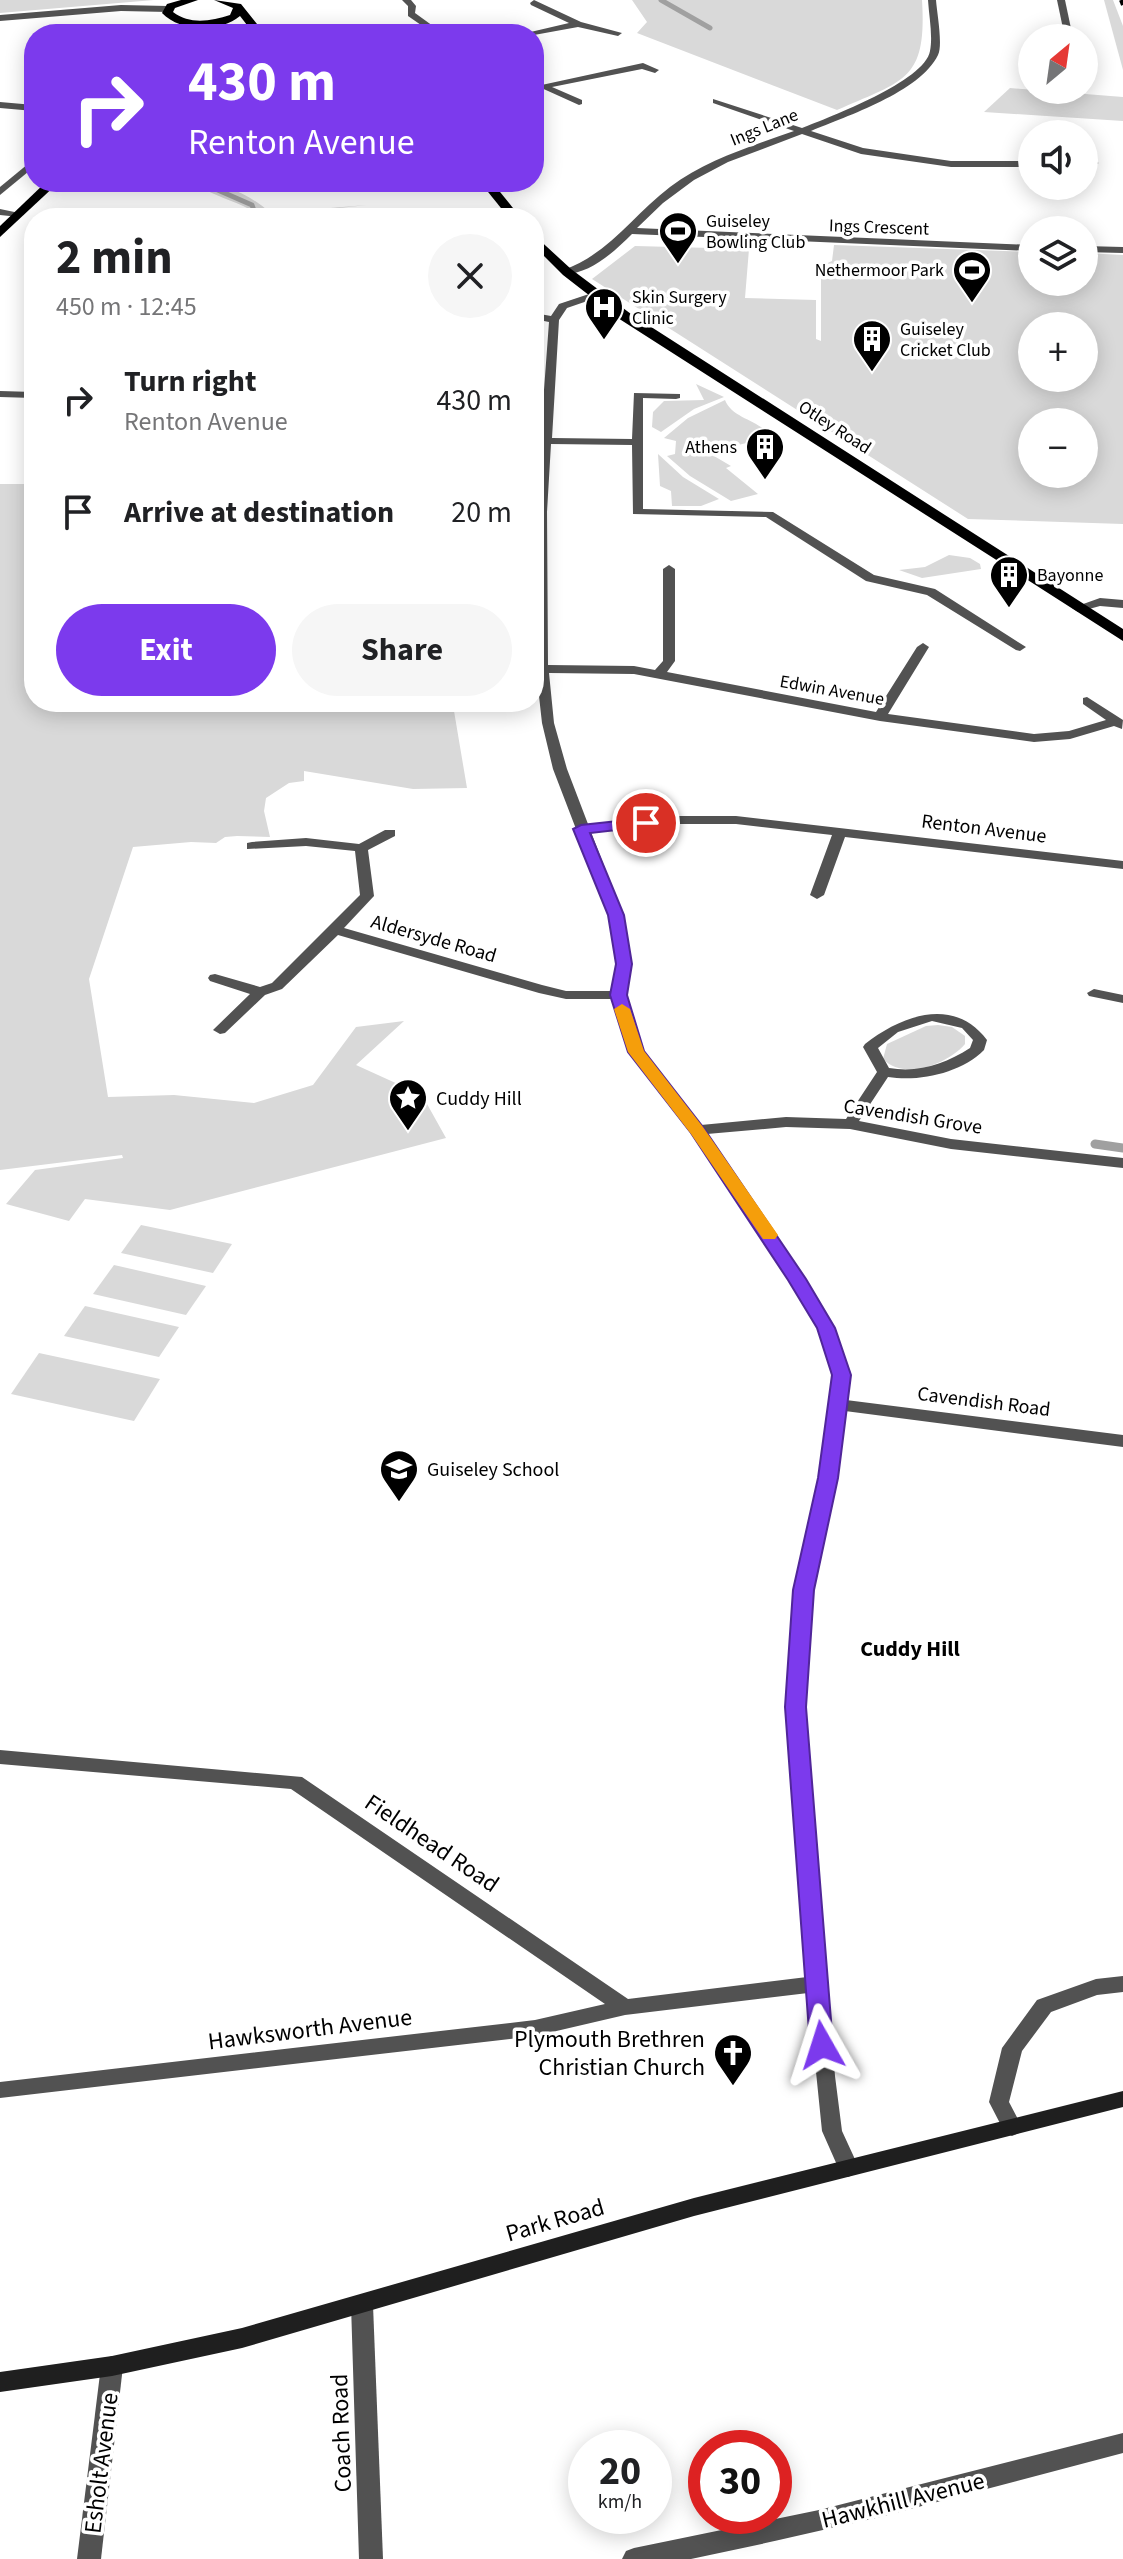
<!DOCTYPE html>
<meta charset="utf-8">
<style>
body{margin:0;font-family:"Source Sans 3",sans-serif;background:#f6f6f6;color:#202124;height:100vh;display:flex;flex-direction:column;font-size:30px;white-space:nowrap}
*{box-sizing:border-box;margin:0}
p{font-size:26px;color:#757577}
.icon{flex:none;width:44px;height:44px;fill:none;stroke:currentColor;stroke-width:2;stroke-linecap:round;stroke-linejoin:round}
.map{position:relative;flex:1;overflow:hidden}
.side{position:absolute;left:24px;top:208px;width:520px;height:504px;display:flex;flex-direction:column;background:#fff;border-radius:32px;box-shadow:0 4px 20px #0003}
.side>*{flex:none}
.guide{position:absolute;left:24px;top:24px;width:520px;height:168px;border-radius:32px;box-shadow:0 4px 20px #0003;background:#7c3aed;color:#fff;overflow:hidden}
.needle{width:52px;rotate:29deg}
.buttons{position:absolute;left:1018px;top:24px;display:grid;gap:16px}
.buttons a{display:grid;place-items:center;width:80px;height:80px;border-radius:50%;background:#fff;box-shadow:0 4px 20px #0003;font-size:40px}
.speed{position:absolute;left:568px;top:2430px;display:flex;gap:16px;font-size:40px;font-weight:700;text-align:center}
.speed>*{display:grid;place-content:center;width:104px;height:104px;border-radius:50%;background:#fff;box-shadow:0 4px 20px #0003;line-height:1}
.speed small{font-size:20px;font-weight:400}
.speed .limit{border:12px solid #d22;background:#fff;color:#111}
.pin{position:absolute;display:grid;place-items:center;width:68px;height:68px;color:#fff;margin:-34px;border:4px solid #fff;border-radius:50%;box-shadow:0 2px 8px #0007}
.me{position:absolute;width:88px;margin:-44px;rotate:354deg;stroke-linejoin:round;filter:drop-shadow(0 0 6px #0008)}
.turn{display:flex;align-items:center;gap:28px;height:168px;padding:0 32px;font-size:36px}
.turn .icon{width:104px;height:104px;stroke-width:2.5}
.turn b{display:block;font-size:56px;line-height:68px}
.round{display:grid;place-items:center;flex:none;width:84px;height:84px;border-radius:42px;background:#f6f6f6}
.summary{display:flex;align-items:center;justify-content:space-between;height:136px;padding:0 32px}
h1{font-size:48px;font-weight:700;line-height:60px}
.primary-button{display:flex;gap:16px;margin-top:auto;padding:16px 32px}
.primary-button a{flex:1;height:92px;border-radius:48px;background:#7c3aed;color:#fff;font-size:32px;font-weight:700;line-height:92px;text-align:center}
.primary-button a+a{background:#f6f6f6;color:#202124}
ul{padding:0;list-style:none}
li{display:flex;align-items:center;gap:24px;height:112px;padding:0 32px}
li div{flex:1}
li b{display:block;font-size:30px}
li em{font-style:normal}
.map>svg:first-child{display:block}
</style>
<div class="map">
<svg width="1123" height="2559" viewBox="0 0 1123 2559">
<rect width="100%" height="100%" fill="#fff"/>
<!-- green -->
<g fill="#d9d9d9" fill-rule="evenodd">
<polygon points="0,0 154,0 0,13"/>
<path d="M632,0h290c5,81 -18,80 -85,110l-200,-77 10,-11z"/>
<polygon points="1104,0 1113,0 1123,26 1123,70"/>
<polygon points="1010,88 1123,97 1123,121 984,112"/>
<path d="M199,182c23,0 54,14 71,31l97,-8 -120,13 2,-9c-17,-9 -34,-13 -51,-23z"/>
<path d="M834,245l198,7v30h52v-29l39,2v269l-155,-5 -376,-240 43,-33 114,3 -4,49 71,2v39l5,2v-75l11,-5zM1032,326h52v52h-52zM1032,422h52v52h-52z"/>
<polygon points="696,384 724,397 694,409 661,432 652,427 653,412 664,401 704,400"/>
<path d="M725,400c7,19 36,20 46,37l-37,9 5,4 -25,6 17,10 -5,2 32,26 -27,7 -41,-25 -23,-20 8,-2 1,-13 -12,-3 24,-20z"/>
<polygon points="658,454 683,477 719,499 701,506 672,506 671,491 660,486"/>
<polygon points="0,484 34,484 34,702 459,702 454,711 467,788 413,789 304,771 304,781 289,783 266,798 264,811 270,837 237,836 225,837 216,843 191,842 133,847 89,979 108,1097 174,1095 254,1103 313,1085 356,1027 404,1021 356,1065 422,1095 446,1138 170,1210 85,1199 69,1221 6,1204 35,1170 123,1158 122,1155 0,1170"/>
<polygon points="949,555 970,558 980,564 981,569 922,578 899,570 925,567"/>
<path d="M938,1025l14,2 13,9v8c-17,20 -61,37 -82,15l4,-15 39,-18z"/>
<polygon points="141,1225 232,1244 213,1273 121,1253"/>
<polygon points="114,1265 206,1286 186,1315 93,1294"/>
<polygon points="85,1306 179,1327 159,1357 64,1336"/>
<polygon points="39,1353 160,1379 134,1421 11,1394"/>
</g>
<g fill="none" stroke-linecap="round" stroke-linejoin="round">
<!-- stream-far1 -->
<g stroke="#a0a0a0" stroke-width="5">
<polyline points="661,0 710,28"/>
<polyline points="204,184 252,205 256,216"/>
</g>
<!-- stream -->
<polyline stroke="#a0a0a0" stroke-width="9" points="1095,1144 1123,1148"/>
<!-- street -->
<g fill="#525252" fill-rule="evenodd">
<polygon points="402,0 411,0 416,6 415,13 444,34 434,34 408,16 408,6"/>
<polygon points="534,0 581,22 622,33 618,36 578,27 534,35 522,34 569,23 531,5 530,3"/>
<path d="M928,0h8c1,13 7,45 2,55 -18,37 -91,61 -127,76l52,17 88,13h81v6h-81l-90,-13 -59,-20 -74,28 -34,18 -31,23 -26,25 395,17v6l-400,-17c-18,18 -43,41 -69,40v-4c46,-16 70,-55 107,-83 36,-27 82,-41 124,-56l-81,-28v-4l89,29c28,-11 123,-47 128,-77 3,-15 -1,-35 -2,-51z"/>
<polygon points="1057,0 1065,0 1073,38 1065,38"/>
<polygon points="121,5 168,6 172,9 168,12 121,11 0,21 0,15"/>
<polygon points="643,63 659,70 655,73 642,69 552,87 582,100 582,104 579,105 537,86"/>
<polygon points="1072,90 1082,90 1082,92 1077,95"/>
<polygon points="0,102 34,105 34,111 0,108"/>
<polygon points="34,159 34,167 0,195 0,187"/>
<polygon points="1084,160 1099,163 1084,166"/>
<polygon points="0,209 24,214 19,217 0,215"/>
<polygon points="510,209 513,210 513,214 457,218 462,215"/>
<polygon points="1084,246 1123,247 1123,253 1084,252"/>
<path d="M595,292l5,3 -1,2 -32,11 -8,12 -7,118 80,1 2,-46 46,1v4l-4,1 -33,-1v111l130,3 101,63 61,14 91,58 -6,4 -4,-1 -89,-55 -61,-14 -100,-64 -133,-3 -1,-69 -81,-1 -4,68 1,153 86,1 21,4 8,-9v-92l6,-4 6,4v92l-8,11 209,40 41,-65 6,-4 6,4 -41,67 146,20 35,-3 37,-11 -23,-16v-6l4,-1 36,23 -1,9 -8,-3 -44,13 -36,3 -154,-21 -246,-47 -85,-1 5,50 13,46 21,55 88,-8h60l387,45v8l-278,-32 -21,58 -7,4 -7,-4 22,-60 -96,-11h-60l-85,8 32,83 8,49 -5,31 9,37 8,19 58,74 85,-8 60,2 31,-47 -14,-25 2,-3c37,-29 89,-48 122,-4l-3,10c-23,23 -64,32 -96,27l-29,44 92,18 172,19v10l-172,-19 -101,-20 -64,-2 -79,7 98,145 29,49 15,47 -3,25 277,35v12l-278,-36 -8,67 -25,112 -7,117 30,369 7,55 17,37 -4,6 -7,3 -7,-3 -19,-43 -14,-138 -183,22 -90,21 -535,62v-16l535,-62 70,-16 -314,-215 -291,-25v-14l302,27 326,222 179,-22 -20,-270 7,-117 25,-112 14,-103 -15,-47 -29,-49 -98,-146 -62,-81 -16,-53h-47l-27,-6 -201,-58 -56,54 -17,6 -40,38 -5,1 -7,-4 37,-36 -40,-13 -2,-3 2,-3 5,-1 45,13 12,-4 88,-88 -5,-44 -49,-5 -59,3v-6l5,-1 54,-4 53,6 26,-14h10v6l-27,14 6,46 -30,32 198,57 24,6h47l4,-27 -8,-49 -56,-146 -11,-46 -6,-54 -1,-157 14,-190 -15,-3v-6l17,3 8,-12zM932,1021l30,7 11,12 -3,8c-25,16 -51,25 -81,20l-11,-20 20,-16z"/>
<polygon points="0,391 34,392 34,398 0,397"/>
<polygon points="1100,598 1123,600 1123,608 1100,606 1078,612 1072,608"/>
<polygon points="1094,989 1123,995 1123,1003 1089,996 1087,993"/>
<polygon points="1123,1976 1123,1992 1097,1995 1051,2012 1022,2051 1009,2102 1022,2127 1019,2133 1012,2136 1005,2133 989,2102 1002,2048 1037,2000 1096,1979"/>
<polygon points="362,2296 370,2298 373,2305 383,2559 359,2559 351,2305 354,2298"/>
<polygon points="112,2356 120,2359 123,2366 101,2559 77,2559 101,2366 104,2359"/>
<polygon points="1123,2433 1123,2453 880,2517 757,2545 691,2559 622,2559 626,2551 634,2548 819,2510"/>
</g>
<!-- secondary -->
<polygon fill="#1f1f1f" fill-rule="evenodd" points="1123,2091 1123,2107 694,2216 242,2348 112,2376 0,2392 0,2372 112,2356 242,2328 694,2198"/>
<!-- primary -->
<g fill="#000" fill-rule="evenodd">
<path d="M181,0h17l-23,8 -2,4c17,13 38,9 57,3l3,-7 -19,-8 27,4 24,30h-11l-14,-18c-20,17 -60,16 -78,-3l5,-9z"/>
<polygon points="46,182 59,182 0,237 0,226"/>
<polygon points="480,182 492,182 521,218 509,218"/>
<polygon points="534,235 571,269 631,314 1123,629 1123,641 621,320 563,275 534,246"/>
</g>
<!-- rail -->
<polyline stroke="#000" stroke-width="4" stroke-dasharray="7 2 1 2" stroke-linecap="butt" points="1121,0 1123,5"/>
</g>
<!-- route -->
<polygon fill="#7c3aed" stroke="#51269a" stroke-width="2" points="646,818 651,820 651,826 590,833 624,915 632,964 627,995 644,1051 703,1127 806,1279 835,1328 851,1375 838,1478 814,1590 806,1707 833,2045 830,2052 813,2052 810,2045 785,1707 793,1590 818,1478 832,1375 817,1328 788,1280 691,1133 628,1052 610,995 616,964 608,915 573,829 581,825"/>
<!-- slow -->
<polygon fill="#f59e0b" points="622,1004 630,1009 644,1051 703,1127 778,1235 775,1239 763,1239 691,1134 628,1052 614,1009"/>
<!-- icons -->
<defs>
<symbol id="stadium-pin" viewBox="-11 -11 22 30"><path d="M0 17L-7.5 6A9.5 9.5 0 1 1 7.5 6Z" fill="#000" stroke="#fff"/><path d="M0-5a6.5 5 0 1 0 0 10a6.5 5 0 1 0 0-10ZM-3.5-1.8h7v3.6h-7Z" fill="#fff"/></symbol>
<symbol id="hospital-pin" viewBox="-11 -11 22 30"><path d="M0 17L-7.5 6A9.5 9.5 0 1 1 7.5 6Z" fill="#000" stroke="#fff"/><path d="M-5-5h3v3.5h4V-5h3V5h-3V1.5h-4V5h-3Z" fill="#fff"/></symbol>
<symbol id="building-pin" viewBox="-11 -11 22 30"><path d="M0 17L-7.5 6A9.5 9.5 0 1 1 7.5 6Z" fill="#000" stroke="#fff"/><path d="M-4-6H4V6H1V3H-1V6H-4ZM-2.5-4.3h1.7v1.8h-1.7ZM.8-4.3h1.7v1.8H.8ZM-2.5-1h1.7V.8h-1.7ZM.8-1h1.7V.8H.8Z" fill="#fff"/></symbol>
<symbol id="sight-pin" viewBox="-11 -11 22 30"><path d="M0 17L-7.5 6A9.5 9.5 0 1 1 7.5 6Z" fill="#000" stroke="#fff"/><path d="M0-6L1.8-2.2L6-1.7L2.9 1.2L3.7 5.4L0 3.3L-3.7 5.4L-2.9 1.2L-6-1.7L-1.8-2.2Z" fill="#fff"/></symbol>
<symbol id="school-pin" viewBox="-11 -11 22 30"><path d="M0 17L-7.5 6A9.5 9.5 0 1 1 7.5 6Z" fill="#000" stroke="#fff"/><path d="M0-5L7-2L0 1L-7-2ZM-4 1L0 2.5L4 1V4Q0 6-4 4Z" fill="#fff"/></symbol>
<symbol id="church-pin" viewBox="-11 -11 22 30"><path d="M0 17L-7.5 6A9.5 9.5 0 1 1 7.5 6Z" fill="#000" stroke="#fff"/><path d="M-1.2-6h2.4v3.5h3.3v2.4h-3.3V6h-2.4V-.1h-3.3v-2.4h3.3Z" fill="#fff"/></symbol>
</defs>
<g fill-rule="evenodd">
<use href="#stadium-pin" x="656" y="209" width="44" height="60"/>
<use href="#stadium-pin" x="950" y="248" width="44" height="60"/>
<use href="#hospital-pin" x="582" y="285" width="44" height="60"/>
<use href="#building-pin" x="850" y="317" width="44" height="60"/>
<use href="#building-pin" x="743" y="425" width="44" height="60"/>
<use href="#building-pin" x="987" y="553" width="44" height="60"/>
<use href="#sight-pin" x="386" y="1076" width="44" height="60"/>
<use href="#school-pin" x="377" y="1447" width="44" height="60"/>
<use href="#church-pin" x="711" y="2031" width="44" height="60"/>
</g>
<g text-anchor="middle" stroke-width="7" stroke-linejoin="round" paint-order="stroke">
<!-- far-street labels -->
<g font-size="18" fill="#000" stroke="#fff">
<text transform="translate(764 127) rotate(-22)" y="6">Ings Lane</text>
<text transform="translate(879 227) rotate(2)" y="6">Ings Crescent</text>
<text transform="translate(835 427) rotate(33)" y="6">Otley Road</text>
<text transform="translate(832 690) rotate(10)" y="6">Edwin Avenue</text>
</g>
<!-- far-poi labels -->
<g font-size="18" fill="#000" stroke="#fff" text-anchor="start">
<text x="706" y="227">Guiseley<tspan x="706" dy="21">Bowling Club</tspan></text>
<text x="944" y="276" text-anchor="end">Nethermoor Park</text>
<text x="632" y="303">Skin Surgery<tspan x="632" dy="21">Clinic</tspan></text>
<text x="900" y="335">Guiseley<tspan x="900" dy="21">Cricket Club</tspan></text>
<text x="737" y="453" text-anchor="end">Athens</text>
<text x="1037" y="581">Bayonne</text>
</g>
<!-- street labels -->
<g font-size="20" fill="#000" stroke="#fff">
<text transform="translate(984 828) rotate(7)" y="7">Renton Avenue</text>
<text transform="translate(434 938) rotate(16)" y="7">Aldersyde Road</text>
<text transform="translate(913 1116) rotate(9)" y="7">Cavendish Grove</text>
<text transform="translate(984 1401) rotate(7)" y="7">Cavendish Road</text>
</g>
<!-- poi labels -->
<g font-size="20" fill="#000" stroke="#fff" text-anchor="start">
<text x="436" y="1105">Cuddy Hill</text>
<text x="427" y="1476">Guiseley School</text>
</g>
<!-- neighbourhood labels -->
<g font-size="22" font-weight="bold" fill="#000" stroke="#fff">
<text x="910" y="1656">Cuddy Hill</text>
</g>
<!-- near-street labels -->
<g font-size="24" fill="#000" stroke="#fff">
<text transform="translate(432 1843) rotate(34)" y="8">Fieldhead Road</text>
<text transform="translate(310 2029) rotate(-7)" y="8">Hawksworth Avenue</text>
<text transform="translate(555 2220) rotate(-16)" y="8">Park Road</text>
<text transform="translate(341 2433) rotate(-92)" y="8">Coach Road</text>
<text transform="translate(101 2463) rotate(-83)" y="8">Esholt Avenue</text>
<text transform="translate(903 2500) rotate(-14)" y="8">Hawkhill Avenue</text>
</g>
<!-- near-poi labels -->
<g font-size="24" fill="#000" stroke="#fff" text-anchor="end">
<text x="705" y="2047">Plymouth Brethren<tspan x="705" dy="28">Christian Church</tspan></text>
</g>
</g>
</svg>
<div class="buttons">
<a><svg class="needle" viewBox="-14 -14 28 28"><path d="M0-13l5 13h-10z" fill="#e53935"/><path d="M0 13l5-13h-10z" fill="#757577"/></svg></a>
<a><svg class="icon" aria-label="sound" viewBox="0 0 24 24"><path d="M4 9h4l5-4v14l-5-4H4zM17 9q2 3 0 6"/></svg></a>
<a><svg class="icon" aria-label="layers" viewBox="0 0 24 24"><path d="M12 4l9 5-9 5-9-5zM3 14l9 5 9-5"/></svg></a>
<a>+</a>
<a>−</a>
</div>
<div class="speed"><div>20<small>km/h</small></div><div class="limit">30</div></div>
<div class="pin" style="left:646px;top:823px;background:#d93025"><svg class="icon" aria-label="arrive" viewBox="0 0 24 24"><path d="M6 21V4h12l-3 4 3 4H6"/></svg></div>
<svg class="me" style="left:822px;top:2045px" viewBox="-20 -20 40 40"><path d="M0-17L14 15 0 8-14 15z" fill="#7c3aed" stroke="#fff" stroke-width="4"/></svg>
<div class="guide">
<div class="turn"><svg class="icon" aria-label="right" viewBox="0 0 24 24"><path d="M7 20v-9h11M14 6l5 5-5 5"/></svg><div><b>430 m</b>Renton Avenue</div></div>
</div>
<section class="side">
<div class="summary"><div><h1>2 min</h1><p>450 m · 12:45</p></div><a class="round"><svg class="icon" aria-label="close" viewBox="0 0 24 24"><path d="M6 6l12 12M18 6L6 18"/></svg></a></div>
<ul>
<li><svg class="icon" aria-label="right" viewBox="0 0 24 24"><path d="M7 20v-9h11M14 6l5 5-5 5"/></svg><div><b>Turn right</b><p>Renton Avenue</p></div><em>430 m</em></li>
<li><svg class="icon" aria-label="arrive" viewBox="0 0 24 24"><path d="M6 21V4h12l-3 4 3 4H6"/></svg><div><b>Arrive at destination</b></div><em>20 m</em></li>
</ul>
<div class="primary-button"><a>Exit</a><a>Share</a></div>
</section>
</div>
